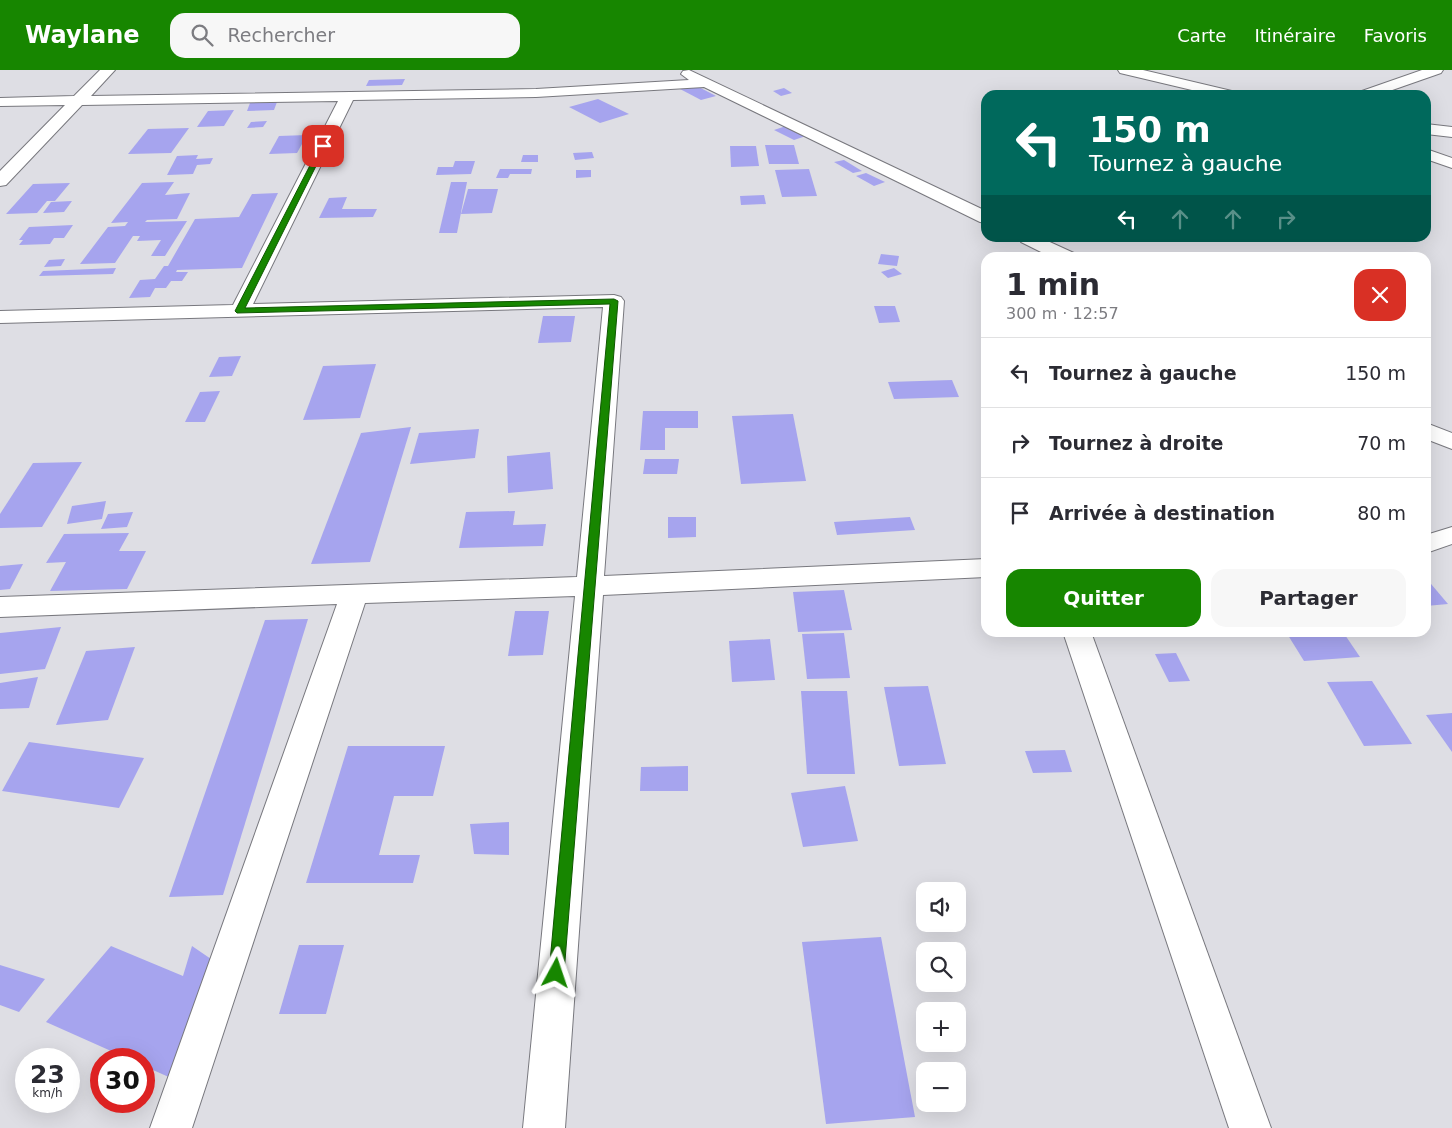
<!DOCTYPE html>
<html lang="fr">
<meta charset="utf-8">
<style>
body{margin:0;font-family:"DejaVu Sans",sans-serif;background:#f7f7f7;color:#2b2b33;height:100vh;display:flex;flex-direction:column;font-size:19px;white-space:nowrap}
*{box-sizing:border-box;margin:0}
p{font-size:16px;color:#7c7c81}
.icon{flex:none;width:28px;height:28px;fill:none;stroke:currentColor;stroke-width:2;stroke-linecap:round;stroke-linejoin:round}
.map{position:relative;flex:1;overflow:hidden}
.sheet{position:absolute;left:981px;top:182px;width:450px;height:385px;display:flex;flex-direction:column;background:#fff;border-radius:15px;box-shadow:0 5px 20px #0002}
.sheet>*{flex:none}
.top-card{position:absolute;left:981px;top:20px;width:450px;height:152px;border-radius:15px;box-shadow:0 5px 20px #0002;background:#00695c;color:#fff;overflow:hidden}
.controls{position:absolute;left:916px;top:812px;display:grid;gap:10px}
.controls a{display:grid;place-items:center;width:50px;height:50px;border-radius:10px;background:#fff;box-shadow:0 5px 20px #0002;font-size:25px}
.speed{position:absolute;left:15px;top:978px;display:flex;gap:10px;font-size:25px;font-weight:700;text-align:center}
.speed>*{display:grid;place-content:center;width:65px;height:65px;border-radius:50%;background:#fff;box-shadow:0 5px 20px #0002;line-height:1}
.speed small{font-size:12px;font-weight:400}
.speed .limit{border:8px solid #d22;background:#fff;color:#111}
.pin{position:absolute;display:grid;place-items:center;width:42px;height:42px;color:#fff;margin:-21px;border-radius:10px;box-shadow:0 2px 8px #0006}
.me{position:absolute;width:55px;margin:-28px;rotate:5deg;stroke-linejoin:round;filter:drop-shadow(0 0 4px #0008)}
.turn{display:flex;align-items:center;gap:18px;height:105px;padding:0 25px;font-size:22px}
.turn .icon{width:65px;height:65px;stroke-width:2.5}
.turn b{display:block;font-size:35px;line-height:42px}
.lanes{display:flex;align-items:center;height:48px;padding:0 25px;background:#0003;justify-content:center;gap:25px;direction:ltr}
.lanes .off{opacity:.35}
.round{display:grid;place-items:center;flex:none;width:52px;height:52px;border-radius:15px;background:#f7f7f7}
.summary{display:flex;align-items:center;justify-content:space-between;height:85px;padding:0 25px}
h1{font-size:30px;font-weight:700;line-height:38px}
.cta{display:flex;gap:10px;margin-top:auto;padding:10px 25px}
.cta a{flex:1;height:58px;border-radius:15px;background:#178600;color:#fff;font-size:20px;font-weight:700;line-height:58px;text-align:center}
.cta a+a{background:#f7f7f7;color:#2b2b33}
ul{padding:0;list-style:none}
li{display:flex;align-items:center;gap:15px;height:70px;padding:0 25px;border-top:1px solid #e1e1e2}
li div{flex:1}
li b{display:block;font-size:19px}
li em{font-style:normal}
header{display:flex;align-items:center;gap:30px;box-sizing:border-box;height:70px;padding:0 25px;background:#178600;color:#fff}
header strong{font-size:24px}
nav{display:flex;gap:28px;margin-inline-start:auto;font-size:18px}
.search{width:350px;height:45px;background:#f7f7f7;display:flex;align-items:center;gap:12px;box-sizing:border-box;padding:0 18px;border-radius:15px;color:#7c7c81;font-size:19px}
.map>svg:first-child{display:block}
</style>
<header>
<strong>Waylane</strong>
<div class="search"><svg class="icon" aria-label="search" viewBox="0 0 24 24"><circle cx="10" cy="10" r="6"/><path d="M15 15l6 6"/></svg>Rechercher</div>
<nav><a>Carte</a><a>Itinéraire</a><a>Favoris</a></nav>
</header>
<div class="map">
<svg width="1452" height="1058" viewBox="0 0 1452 1058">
<rect width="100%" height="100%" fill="#dedee4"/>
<!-- building -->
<g fill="#a6a4ee">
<polygon points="405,9 402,15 366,16 369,10"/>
<polygon points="695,15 716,26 701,30 680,19"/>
<polygon points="784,18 792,23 781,26 773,21"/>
<polygon points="598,29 629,44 600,53 569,37"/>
<polygon points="277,32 274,40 247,41 250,33"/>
<polygon points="234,40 224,56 197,57 208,41"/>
<polygon points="267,51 263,57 247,58 251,52"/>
<polygon points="786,56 806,66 794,70 774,60"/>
<polygon points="189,58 171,83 128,84 148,59"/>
<polygon points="307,65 297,83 269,84 279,66"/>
<polygon points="765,75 794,75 799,94 769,94"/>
<polygon points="730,76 756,76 759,96 731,97"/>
<polygon points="592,82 594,88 575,90 573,83"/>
<polygon points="198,85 196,89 213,88 210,94 197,95 193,104 167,105 177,86"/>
<polygon points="523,85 538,85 538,92 521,92"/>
<polygon points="844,90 862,101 853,103 834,92"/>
<polygon points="455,91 475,91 471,104 436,105 438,97 453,97"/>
<polygon points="500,99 532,99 531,104 510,104 508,108 496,108"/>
<polygon points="809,99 817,126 782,127 775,100"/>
<polygon points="576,100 591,100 591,107 576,108"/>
<polygon points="866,103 885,112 874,116 856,106"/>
<polygon points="174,112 165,125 190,123 177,149 147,150 145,152 187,151 165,186 151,186 161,170 137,171 140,166 133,166 115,193 80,194 108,157 125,156 128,152 111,153 142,113"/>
<polygon points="451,112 467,112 457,163 439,163"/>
<polygon points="70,113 55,131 47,131 37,143 6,144 33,114"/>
<polygon points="468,119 498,119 492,143 461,144"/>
<polygon points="278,123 242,198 177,200 176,202 188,202 182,211 171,211 166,218 155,218 150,227 129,228 140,210 155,209 164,196 168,196 195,149 239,147 252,124"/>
<polygon points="764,125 766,134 741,135 740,126"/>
<polygon points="347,127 342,139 377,139 373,147 319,148 329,128"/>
<polygon points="72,131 64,142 43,143 51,132"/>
<polygon points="73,155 64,168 54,168 50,174 19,175 23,170 19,170 29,157"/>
<polygon points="881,184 899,186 897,196 878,194"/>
<polygon points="65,189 61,196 44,197 49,190"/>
<polygon points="116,198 113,204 39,206 43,201"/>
<polygon points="894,198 902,204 888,208 881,202"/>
<polygon points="874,236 895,236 900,252 879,253"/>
<polygon points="543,246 575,246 571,272 538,273"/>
<polygon points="241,286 232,306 209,307 219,287"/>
<polygon points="376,294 360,348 303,350 323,296"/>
<polygon points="952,310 959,327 894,329 888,312"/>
<polygon points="220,321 205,352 185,352 200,322"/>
<polygon points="643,341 698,341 698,358 665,358 665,380 640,380"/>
<polygon points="793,344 806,411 741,414 732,346"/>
<polygon points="411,357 370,492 311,494 361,363"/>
<polygon points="479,359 475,388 410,394 419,363"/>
<polygon points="550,382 553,419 508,423 507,386"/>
<polygon points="645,389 679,389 677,404 643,404"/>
<polygon points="82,392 42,457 0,458 0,444 33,393"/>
<polygon points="106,431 102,449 67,454 72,436"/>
<polygon points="515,441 513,455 546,454 543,476 459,478 466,442"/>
<polygon points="133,442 127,457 101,459 108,444"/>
<polygon points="668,447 696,447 696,467 668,468"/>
<polygon points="910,447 915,460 837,465 834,452"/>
<polygon points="129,463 119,481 146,481 127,519 50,521 66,492 46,493 64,464"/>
<polygon points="23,494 10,519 0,520 0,496"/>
<polygon points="1426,508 1448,534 1426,536"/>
<polygon points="844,520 852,560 798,562 793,522"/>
<polygon points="515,541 549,541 543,585 508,586"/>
<polygon points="308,549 223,825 169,827 265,550"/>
<polygon points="61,557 45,599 0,604 0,563"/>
<polygon points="1286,562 1343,562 1360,587 1304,591"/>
<polygon points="844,563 850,608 807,609 802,564"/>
<polygon points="770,569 775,610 732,612 729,571"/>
<polygon points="135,577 108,650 56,655 86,581"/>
<polygon points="1176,583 1190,611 1169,612 1155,584"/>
<polygon points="38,607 29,638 0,639 0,613"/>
<polygon points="1372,611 1412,674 1364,676 1327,612"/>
<polygon points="928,616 946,694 899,696 884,617"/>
<polygon points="801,621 847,621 855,704 807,704"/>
<polygon points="1452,643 1452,682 1426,645"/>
<polygon points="29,672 144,688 119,738 2,721"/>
<polygon points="348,676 445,676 433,726 394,726 379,785 420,785 413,813 306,813"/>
<polygon points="1065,680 1072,702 1033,703 1025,681"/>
<polygon points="688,696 688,721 640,721 641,697"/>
<polygon points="845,716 858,771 803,777 791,723"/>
<polygon points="509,752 509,785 474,784 470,754"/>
<polygon points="881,867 915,1047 826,1054 802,872"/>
<polygon points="299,875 344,875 326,944 279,944"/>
<polygon points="111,876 183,906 192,876 211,889 180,1012 144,996 144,989 129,989 46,952"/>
<polygon points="0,895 45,909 19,942 0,935"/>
</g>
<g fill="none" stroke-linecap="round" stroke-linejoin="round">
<defs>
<g id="minor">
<polygon points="100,0 115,0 91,26 536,19 689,10 681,4 683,1 689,0 986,141 986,153 980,152 704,17 536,27 353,30 253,234 614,225 621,227 624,231 604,506 986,489 986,507 603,525 565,1058 523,1058 575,526 365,533 192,1058 150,1058 337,534 0,547 0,527 577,507 603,237 0,253 0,241 233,235 338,31 82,35 6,115 0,116 0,101 65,35 0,36 0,28 74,26"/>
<polygon points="1118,0 1143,0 1236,22 1238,25 1213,25 1120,3"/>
<polygon points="1422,0 1443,0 1441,3 1378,25 1357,25 1359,22"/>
<polygon points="1426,54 1452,57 1452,67 1426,64"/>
<polygon points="1426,79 1452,88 1452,98 1426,89"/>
<polygon points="1018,168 1041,168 1076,184 1078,188 1053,188 1021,172"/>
<polygon points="1426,353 1452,363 1452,379 1426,369"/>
<polygon points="1452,457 1452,474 1426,483 1426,465"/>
<polygon points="1063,562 1091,562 1271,1058 1229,1058"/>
</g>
</defs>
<!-- minor casing -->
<use href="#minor" stroke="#78787e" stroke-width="2"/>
<!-- minor -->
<use href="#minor" fill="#fff" fill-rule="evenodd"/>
</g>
<!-- route -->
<polygon fill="#178600" stroke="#0f5700" points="321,74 326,76 245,238 614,229 618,231 564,903 562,908 556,910 551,908 549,903 610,234 237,243 235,241"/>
</svg>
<div class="controls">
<a><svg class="icon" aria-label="sound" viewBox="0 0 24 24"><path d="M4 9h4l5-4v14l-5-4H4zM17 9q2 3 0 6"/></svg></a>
<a><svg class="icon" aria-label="search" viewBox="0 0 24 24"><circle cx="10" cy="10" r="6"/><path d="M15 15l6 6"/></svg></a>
<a>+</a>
<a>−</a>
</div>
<div class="speed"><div>23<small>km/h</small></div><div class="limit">30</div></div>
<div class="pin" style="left:323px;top:76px;background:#d93025"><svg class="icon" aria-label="arrive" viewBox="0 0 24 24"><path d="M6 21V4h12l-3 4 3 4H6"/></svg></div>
<svg class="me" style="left:556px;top:903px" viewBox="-20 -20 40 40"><path d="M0-17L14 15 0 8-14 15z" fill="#178600" stroke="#fff" stroke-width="4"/></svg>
<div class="top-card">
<div class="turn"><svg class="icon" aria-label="left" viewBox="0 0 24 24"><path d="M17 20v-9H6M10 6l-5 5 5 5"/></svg><div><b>150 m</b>Tournez à gauche</div></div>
<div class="lanes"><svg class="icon" aria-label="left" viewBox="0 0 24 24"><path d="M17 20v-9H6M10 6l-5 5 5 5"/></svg><svg class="icon off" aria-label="ahead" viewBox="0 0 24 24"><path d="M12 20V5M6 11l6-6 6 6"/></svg><svg class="icon off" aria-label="ahead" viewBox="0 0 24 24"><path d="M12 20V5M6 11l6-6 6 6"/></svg><svg class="icon off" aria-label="right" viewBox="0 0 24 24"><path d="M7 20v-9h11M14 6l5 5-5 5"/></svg></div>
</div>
<section class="sheet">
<div class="summary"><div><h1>1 min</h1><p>300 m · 12:57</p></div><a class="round" style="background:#d93025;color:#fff"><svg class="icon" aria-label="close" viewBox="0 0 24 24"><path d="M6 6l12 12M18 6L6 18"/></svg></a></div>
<ul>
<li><svg class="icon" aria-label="left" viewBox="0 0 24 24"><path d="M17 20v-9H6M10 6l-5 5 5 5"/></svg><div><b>Tournez à gauche</b></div><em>150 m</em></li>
<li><svg class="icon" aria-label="right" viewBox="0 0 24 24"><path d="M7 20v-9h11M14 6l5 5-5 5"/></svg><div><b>Tournez à droite</b></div><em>70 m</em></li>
<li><svg class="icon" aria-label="arrive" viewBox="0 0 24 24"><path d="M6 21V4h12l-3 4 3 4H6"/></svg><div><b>Arrivée à destination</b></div><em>80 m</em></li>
</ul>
<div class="cta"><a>Quitter</a><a>Partager</a></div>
</section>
</div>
